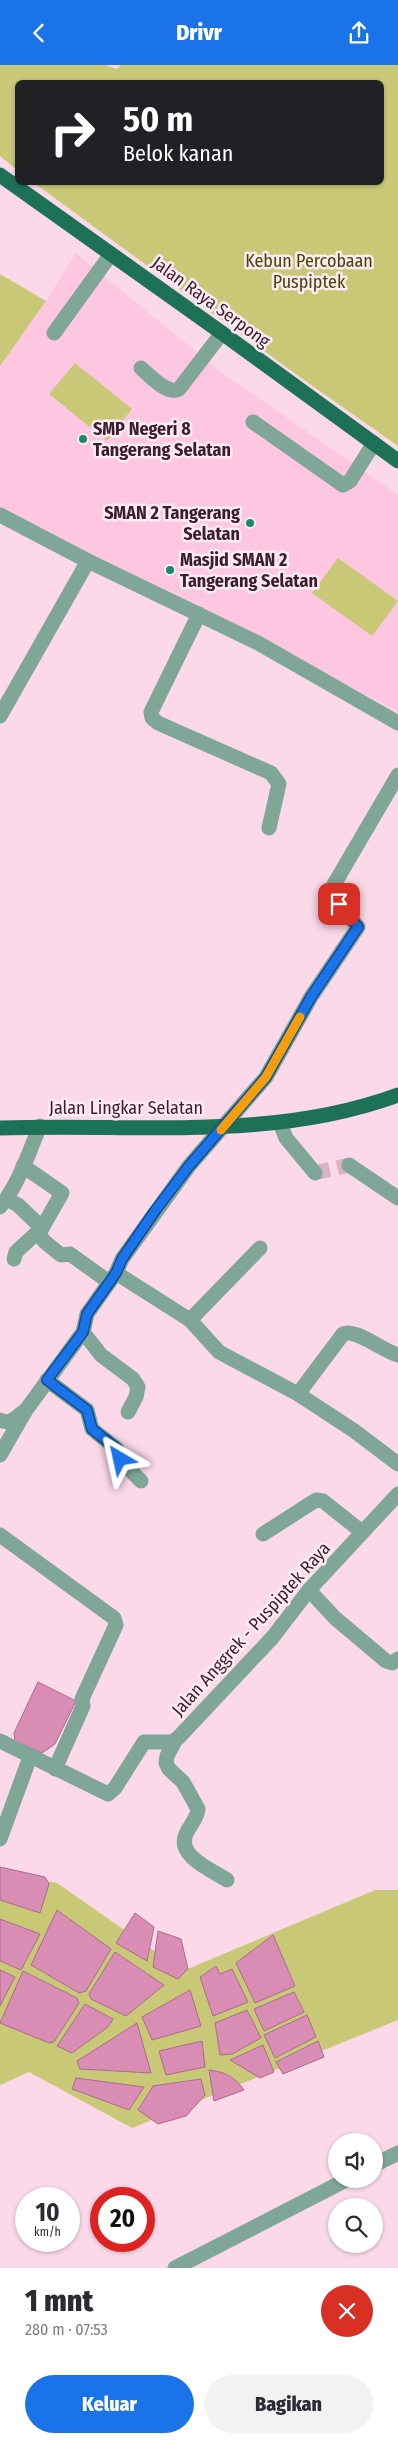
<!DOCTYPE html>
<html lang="id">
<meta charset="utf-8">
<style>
body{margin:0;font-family:"Fira Sans Condensed",sans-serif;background:#f2f2f3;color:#2b2b33;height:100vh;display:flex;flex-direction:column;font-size:19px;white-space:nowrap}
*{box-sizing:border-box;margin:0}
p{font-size:16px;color:#7c7c81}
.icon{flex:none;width:28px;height:28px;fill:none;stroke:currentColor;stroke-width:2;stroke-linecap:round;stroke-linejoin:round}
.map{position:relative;height:2203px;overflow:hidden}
.details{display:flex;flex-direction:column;background:#fff;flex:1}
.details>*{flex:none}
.guide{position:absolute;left:15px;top:15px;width:369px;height:105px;border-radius:8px;box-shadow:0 1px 4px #0004;background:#202124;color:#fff;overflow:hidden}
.fabs{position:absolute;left:328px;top:2068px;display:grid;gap:10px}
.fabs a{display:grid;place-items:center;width:55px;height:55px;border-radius:50%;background:#fff;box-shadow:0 1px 4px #0004;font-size:25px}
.speed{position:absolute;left:15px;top:2122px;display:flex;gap:10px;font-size:25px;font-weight:700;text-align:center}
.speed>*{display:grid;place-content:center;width:65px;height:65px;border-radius:50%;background:#fff;box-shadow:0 1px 4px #0004;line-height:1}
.speed small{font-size:12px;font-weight:400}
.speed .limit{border:8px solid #d22;background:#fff;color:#111}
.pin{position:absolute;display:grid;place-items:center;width:42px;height:42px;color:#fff;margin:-21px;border-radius:10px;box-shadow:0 2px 8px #0006}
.me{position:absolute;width:55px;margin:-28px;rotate:324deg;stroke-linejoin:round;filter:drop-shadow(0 0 4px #0008)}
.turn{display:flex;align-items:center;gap:18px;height:105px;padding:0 25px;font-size:22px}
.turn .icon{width:65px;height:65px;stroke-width:2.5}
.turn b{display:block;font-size:35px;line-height:42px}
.round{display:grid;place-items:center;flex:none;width:52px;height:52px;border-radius:26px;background:#f2f2f3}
.summary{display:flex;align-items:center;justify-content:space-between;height:85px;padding:0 25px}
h1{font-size:30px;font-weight:800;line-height:38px}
.cta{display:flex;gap:10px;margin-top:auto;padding:10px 25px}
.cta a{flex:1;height:58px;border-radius:30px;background:#1a73e8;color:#fff;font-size:20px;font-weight:800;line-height:58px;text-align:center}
.cta a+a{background:#f2f2f3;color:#2b2b33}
header{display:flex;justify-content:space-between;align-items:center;height:65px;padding:0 25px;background:#1a73e8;color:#fff;font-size:22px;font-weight:800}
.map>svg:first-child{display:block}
</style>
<header><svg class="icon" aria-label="back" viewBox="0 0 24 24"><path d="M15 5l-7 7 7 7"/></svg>Drivr<svg class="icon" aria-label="share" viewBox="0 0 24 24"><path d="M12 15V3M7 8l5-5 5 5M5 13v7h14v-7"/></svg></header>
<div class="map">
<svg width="398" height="2203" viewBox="0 0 398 2203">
<rect width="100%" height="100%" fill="#fbd9e9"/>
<!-- built -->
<polygon fill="#fdc7e1" points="76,188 218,305 398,430 398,647 221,553 166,529 0,444 0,301 46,236"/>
<!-- green -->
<g fill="#c9c877">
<polygon points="0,0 105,0 117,4 121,0 398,0 398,381 297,310 34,118 381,118 381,18 18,18 17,105 0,91"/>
<polygon points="0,209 46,236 0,301"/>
<polygon points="75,298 132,344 107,376 49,329"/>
<polygon points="338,493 398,536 372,571 312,528"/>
<polygon points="0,1807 57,1818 183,1906 375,1825 398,1825 398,1955 132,2063 29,2007 0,2020"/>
</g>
<!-- water -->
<g fill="#da8db4" stroke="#aa6b8c">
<polygon points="38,1617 76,1636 55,1679 42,1688 15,1676 14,1668"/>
<polygon points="0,1802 45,1812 49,1819 40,1848 0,1835"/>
<polygon points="57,1845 111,1884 86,1926 79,1928 31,1900"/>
<polygon points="135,1848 154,1862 147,1896 116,1878"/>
<polygon points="0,1854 40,1869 21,1905 0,1896"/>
<polygon points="158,1866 181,1874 188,1904 178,1914 153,1902"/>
<polygon points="273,1870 295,1921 255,1938 236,1898"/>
<polygon points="115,1887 164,1920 126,1951 91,1934 89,1929"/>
<polygon points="216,1901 220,1909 232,1904 248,1937 213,1951 200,1912"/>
<polygon points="0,1905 15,1912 0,1941"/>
<polygon points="23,1906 77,1933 79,1938 54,1977 49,1978 0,1958"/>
<polygon points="190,1925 201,1961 152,1975 142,1952"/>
<polygon points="294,1927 304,1947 264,1966 254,1944"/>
<polygon points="85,1939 113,1954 108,1962 72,1988 57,1981"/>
<polygon points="247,1945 261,1973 232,1989 220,1990 215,1958"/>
<polygon points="307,1950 316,1972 275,1993 264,1970"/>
<polygon points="137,1958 151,2008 80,2004 77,1996"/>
<polygon points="202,1976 205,2002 166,2010 159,1986"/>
<polygon points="318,1976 324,1992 283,2009 276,1997"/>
<polygon points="263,1980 274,2007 260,2013 230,1995"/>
<path d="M209,2005c16,2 26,7 35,20l-30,11z"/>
<polygon points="76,2013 144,2022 129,2045 72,2024"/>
<polygon points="201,2014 205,2030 186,2051 158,2059 138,2045 153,2021"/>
</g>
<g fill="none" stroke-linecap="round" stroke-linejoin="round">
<!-- minor-tunnel -->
<polyline stroke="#d5b3c3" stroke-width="15" stroke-dasharray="15 8" stroke-linecap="butt" points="315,1108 349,1100"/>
<!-- minor -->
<g stroke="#80a697" stroke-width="15">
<polyline points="54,268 111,189"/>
<path d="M141,303c9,8 26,27 38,21l43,-56"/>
<polyline points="253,357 343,420 350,416 374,378"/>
<polyline points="0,450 88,496 258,578 398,658"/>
<polyline points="199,549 151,647 152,653 158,658 271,708 279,719 269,763"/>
<polyline points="0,651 88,496"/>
<polyline points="280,1058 286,1073 315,1108"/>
<polyline points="349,1100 398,1133"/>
<polyline points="7,1134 18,1140 42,1163"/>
<path d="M0,1142c19,-23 28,-53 40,-81"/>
<polyline points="37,1168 45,1177 61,1190 70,1189 109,1217"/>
<polyline points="14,1194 16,1187 42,1163 62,1128 23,1101"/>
<polyline points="116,1208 190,1255 219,1287 298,1329 353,1365 398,1399"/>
<polyline points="190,1255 260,1183"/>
<polyline points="83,1267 101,1290 133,1314 138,1322 136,1332 128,1347"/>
<polyline points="47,1315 87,1345 92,1364 117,1384 120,1395 141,1416"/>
<path d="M298,1329l45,-60c13,-6 39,17 55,21"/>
<path d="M0,1355c10,5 15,-2 23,-8"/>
<polyline points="0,1390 26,1345 83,1267 87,1249 116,1208 122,1194 189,1101 266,1012 311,932 358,862 329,828 398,710"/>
<polyline points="263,1469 316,1435 323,1436 362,1467"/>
<polyline points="0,1470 114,1553 116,1560 82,1634 83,1641 55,1704"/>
<polyline points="309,1525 335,1553 386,1596 392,1598 398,1594"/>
<polyline points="0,1676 108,1729 115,1723 144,1677 172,1677 178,1673 272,1573 309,1525 398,1429"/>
<path d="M175,1676l-8,15 -1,7 3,6 14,13 15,27c-1,10 -8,16 -12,25 -10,22 26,36 41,46"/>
<polyline points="0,1774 30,1692"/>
<polyline points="374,2100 398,2088"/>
<polyline points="175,2203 348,2114"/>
</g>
<!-- major -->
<g stroke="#1d7157" stroke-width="15">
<polyline points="0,110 222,268 398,396"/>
<path d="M0,1063c134,-5 270,14 398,-33"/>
</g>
</g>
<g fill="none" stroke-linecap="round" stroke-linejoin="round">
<defs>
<polyline id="route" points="120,1394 117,1384 92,1364 87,1345 47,1315 83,1267 87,1249 116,1208 122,1194 155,1146 189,1101 266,1012 311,932 358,862 339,839"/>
</defs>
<!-- route casing -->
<use href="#route" stroke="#114b97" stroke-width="12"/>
<!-- route -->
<use href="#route" stroke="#1a73e8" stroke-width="9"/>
<!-- slow -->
<polyline stroke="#f59e0b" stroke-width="9" points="221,1065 266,1012 300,952"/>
</g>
<!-- markers -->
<g fill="#1a8b6a" stroke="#fdecf4" stroke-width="2">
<circle cx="83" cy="374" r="5"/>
<circle cx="250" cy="458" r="5"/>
<circle cx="170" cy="505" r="5"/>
</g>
<g text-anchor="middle" stroke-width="5" stroke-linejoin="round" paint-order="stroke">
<!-- park labels -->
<g font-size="18" fill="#474500" stroke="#fdecf4">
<text x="309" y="202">Kebun Percobaan<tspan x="309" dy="21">Puspiptek</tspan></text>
</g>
<!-- street labels -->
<g font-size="18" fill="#3b1d2d" stroke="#fdecf4">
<text transform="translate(211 237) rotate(36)" y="6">Jalan Raya Serpong</text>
<text x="126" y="1049">Jalan Lingkar Selatan</text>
<text transform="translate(251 1564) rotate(-48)" y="6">Jalan Anggrek - Puspiptek Raya</text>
</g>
<!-- poi labels -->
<g font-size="18" font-weight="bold" fill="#3b1d2d" stroke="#fdecf4" text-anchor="start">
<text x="93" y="370">SMP Negeri 8<tspan x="93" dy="21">Tangerang Selatan</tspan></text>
<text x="240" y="454" text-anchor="end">SMAN 2 Tangerang<tspan x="240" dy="21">Selatan</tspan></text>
<text x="180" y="501">Masjid SMAN 2<tspan x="180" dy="21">Tangerang Selatan</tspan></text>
</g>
</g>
</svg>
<div class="fabs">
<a><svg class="icon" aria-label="sound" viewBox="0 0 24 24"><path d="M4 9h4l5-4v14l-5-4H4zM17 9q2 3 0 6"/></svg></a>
<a><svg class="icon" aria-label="search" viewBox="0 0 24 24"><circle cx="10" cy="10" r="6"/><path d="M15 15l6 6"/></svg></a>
</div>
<div class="speed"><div>10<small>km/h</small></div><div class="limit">20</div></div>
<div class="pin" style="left:339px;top:839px;background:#d93025"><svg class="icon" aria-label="arrive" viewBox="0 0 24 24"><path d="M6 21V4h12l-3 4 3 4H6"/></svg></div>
<svg class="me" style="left:120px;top:1394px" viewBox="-20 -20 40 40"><path d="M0-17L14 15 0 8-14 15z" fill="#1a73e8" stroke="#fff" stroke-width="4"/></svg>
<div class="guide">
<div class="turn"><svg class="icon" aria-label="right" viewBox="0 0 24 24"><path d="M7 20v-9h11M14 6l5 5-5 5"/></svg><div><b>50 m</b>Belok kanan</div></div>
</div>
</div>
<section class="details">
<div class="summary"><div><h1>1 mnt</h1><p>280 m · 07:53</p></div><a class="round" style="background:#d93025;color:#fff"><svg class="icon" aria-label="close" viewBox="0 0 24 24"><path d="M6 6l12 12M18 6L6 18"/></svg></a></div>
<div class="cta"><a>Keluar</a><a>Bagikan</a></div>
</section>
